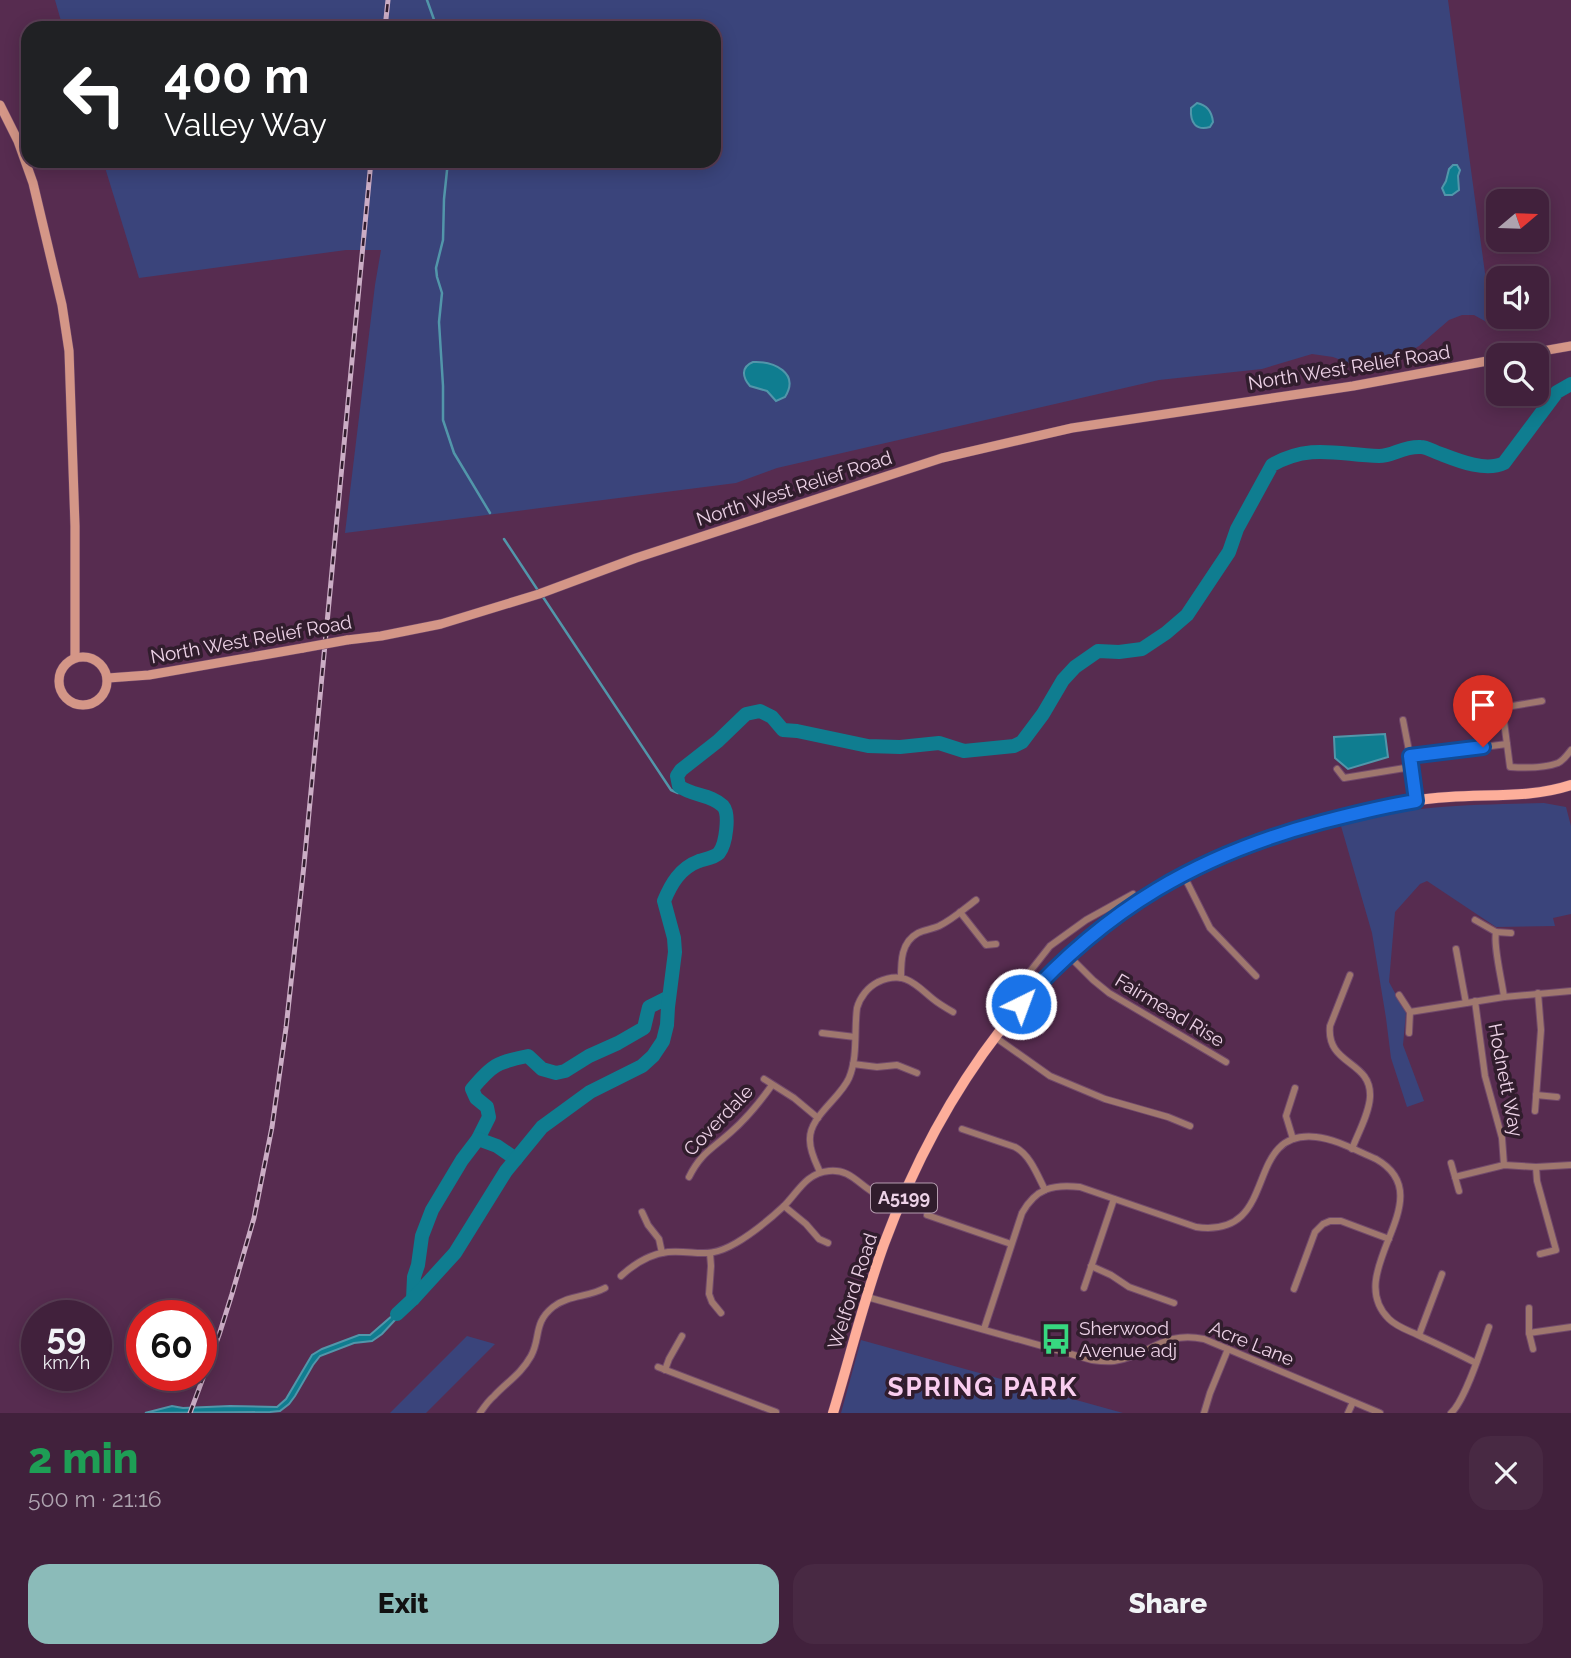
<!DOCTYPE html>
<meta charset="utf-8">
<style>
body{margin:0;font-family:Raleway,sans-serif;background:#482943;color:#f1f3f6;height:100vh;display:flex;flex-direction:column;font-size:26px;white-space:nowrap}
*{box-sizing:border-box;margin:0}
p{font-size:23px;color:#aea3af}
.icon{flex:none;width:38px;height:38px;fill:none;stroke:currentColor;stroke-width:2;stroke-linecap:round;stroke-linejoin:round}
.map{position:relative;height:1413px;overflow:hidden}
.sheet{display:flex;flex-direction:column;background:#41213c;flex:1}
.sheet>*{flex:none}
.hud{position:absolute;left:21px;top:21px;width:700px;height:147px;border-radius:21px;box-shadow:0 4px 18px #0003,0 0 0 2px #5a3e56;background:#202124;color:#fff;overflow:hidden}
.needle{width:46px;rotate:71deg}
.tools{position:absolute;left:1486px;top:189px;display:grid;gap:14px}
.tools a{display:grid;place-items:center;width:63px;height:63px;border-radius:14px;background:#41213c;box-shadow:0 4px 18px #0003,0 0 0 2px #5a3e56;font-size:35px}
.speed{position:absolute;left:21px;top:1300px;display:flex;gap:14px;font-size:35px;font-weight:700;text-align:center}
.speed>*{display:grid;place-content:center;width:91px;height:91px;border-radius:50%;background:#41213c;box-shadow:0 4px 18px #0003,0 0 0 2px #5a3e56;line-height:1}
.speed small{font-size:18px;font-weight:400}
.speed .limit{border:10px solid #d22;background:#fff;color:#111}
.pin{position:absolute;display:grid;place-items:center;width:60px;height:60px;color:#fff;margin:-72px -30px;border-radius:50% 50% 50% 0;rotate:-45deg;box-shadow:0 0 7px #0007}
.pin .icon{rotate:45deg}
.me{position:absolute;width:77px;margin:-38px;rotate:42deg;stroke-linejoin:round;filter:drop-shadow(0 0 5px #0008)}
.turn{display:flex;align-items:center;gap:24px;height:147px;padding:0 28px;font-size:32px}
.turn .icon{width:91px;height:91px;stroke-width:2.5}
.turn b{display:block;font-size:49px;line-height:60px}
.round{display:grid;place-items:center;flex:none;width:74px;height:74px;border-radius:21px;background:#482943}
.overview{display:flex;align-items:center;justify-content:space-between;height:119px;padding:0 28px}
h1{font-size:42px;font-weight:800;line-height:52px;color:#1e9e55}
.action{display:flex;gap:14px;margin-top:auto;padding:14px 28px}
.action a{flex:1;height:80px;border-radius:21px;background:#8bbbb9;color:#111;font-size:28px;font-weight:800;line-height:80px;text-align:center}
.action a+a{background:#482943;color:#f1f3f6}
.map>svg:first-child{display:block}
</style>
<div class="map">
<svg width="1571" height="1413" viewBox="0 0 1571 1413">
<rect width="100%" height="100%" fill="#572c50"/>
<!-- green -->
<g fill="#3a447b">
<polygon points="55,0 1448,0 1492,325 1474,315 1462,315 1449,320 1419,346 1402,356 1373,365 1357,366 1333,357 1312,354 1262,369 1159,380 777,468 736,483 345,533 375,285 381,250 346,250 139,278 103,161 714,161 714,28 63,28"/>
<path d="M1544,803l22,4 5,19v88l-18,4 2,8 -59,1 -69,-46 -7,3 -25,28 -6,70 17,31 -3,32 21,56 -17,6 -16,-49 -5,-40 -14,-85 -31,-107c65,-22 136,-21 203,-23z"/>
<polygon points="467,1336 495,1344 426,1413 390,1413"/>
<polygon points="861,1340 1123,1413 841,1413"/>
</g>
<!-- water -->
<g fill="#0f7d90" stroke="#5296aa" stroke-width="2">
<path d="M1197,103c10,2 15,9 16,19l-3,5c-14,4 -20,-4 -19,-19z"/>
<polygon points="1453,165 1457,165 1460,170 1458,176 1459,190 1452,195 1445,195 1442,188 1446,181 1449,169"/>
<path d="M753,362c21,-1 47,11 32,35l-9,4 -9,-10 -17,-5c-8,-9 -9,-19 3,-24z"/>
<polygon points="1385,734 1388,757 1348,769 1335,758 1334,737"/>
<polygon points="410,1296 409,1305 382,1334 372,1341 354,1343 320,1356 313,1365 295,1396 289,1404 280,1411 270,1412 145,1413 172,1406 183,1408 230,1406 277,1407 286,1399 312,1355 322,1349 359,1335 370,1335 401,1308"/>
</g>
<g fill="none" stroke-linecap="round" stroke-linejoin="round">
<!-- stream -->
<g stroke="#5296aa" stroke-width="2.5">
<polyline points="427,0 437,28"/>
<polyline points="448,161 444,199 443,240 436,268 437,277 442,293 439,322 443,386 443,420 454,453 490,513"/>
<polyline points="504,539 539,592"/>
<polyline points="541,594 671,790 678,793 686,792"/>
</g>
<!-- river -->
<g stroke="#0f7d90" stroke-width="14">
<path d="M478,1139l11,-22 -2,-10 -11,-9 -4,-9c20,-24 25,-27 56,-33l14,13 14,4 9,-2 24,-15 29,-13 26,-15 5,-21 20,-10"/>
<polyline points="413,1299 414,1277 418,1265 422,1236 432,1210 462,1160 478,1139 497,1146 516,1159"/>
<path d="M397,1314l16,-15 42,-46 51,-82 36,-44 48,-35 52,-26 11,-10 10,-15 4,-16 1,-18 7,-55 -1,-14 -10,-37c7,-17 16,-33 35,-40 6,-2 15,-3 20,-8 7,-9 11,-39 4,-47 -12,-12 -31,-10 -44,-20l-2,-10 4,-6 37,-29 28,-27 14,-3 12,6 11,13 14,1 71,15 32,1 39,-4 25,8 50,-5 8,-4 21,-28 20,-34 12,-13 23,-16 21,1 23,-3 24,-16 21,-18 42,-63 8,-23 35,-64c38,-22 67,-10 107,-9 14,0 24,-10 42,-9 6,0 13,5 20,7 18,7 45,18 63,9l53,-71 14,-8"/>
</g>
<defs>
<g id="street">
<polyline points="1502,707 1507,744"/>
<polyline points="1488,710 1542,701"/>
<polyline points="1403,720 1410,756"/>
<polyline points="1337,769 1344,778 1411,767"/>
<path d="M1416,801l-6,-45 97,-12 3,23c15,1 35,1 48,-4 6,-3 9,-8 13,-13"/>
<polyline points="1183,874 1210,928 1256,976"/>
<polyline points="960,912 986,945 996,944"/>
<polyline points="1475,920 1496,932 1511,933"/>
<path d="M1496,932c-3,14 6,48 8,65"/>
<polyline points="1456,949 1466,1003"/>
<polyline points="1068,955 1093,980 1109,993 1226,1062"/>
<path d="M1350,975l-20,51c-4,40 42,34 40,71 -1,17 -12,36 -18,52"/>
<path d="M901,978c0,-17 0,-36 17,-45 6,-3 14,-4 21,-7 13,-6 25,-17 37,-26"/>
<polyline points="1399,995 1410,1012 1409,1033"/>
<polyline points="1475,1001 1485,1076 1502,1138 1504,1165"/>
<polyline points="1021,1004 1017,988 1050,946 1086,920 1133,894"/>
<polyline points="1410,1012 1504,997 1571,991"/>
<polyline points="822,1033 855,1037"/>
<polyline points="995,1037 1050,1076 1105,1099 1168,1117 1190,1126"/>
<polyline points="853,1064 877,1067 897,1065 917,1073"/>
<polyline points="764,1079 794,1098 818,1118"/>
<polyline points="1536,1095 1557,1097"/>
<polyline points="1535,1111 1541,1030 1538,993"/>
<path d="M962,1129l53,18c15,8 22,27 30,43"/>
<polyline points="1293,1139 1286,1116 1295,1088"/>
<polyline points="1451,1163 1459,1191"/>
<polyline points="1536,1167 1537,1181 1556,1250 1540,1254"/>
<path d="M820,1172c-4,-9 -10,-20 -10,-31 -2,-24 30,-42 39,-63 9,-21 5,-48 8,-70 3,-11 11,-21 21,-26 26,-12 37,2 55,17 6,5 13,9 20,13"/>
<path d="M689,1177c12,-24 23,-28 42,-45 16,-14 29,-30 41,-47"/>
<polyline points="1455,1177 1504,1165 1536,1167 1571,1165"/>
<polyline points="784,1206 806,1224 819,1239 828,1243"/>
<polyline points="642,1212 648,1225 659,1239 662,1253"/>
<polyline points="927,1215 1011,1244"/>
<polyline points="710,1253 711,1266 709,1294 712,1302 721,1313"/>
<polyline points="1091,1266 1111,1275 1129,1287 1174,1303"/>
<path d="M621,1276c13,-12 28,-22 47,-24 29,-2 39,8 68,-9 17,-10 34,-24 48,-37 14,-14 22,-33 45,-35 19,-2 27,10 42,20 9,6 20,10 29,14"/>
<polyline points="1084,1288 1114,1199"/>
<polyline points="1294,1289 1315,1232 1323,1224 1330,1221 1341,1221 1389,1239"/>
<path d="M867,1297l225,63c7,1 14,2 22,1 35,-5 49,-31 90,-22l176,74"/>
<polyline points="1529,1308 1529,1333 1533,1349"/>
<path d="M984,1329l38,-116c14,-25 31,-29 58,-26l116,40c86,12 45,-98 120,-90 20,2 41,14 60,22 69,39 -36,112 13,160 9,9 22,12 33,18 18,8 36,17 54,26"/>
<polyline points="1529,1333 1571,1327"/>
<polyline points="1419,1335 1442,1274"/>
<polyline points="658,1367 776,1412"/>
<polyline points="665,1370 669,1359 682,1336"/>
<path d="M480,1413c4,-6 8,-12 14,-17 13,-14 27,-22 37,-40 10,-18 2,-33 22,-49 15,-12 36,-10 52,-19"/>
<polyline points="1204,1413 1210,1393 1228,1349"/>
<polyline points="1348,1413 1353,1402"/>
<path d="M1451,1413c14,-12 31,-66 38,-86"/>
</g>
<g id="secondary">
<polyline points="0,105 18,141 33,183 62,305 69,351 75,526 75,657"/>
<polyline points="1520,355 1571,346"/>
<polyline points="347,640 381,636 441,624 539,594 636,558 942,458 1072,428 1353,386 1498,359"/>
<circle cx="83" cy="681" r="24"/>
<polyline points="108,678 149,675 303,648"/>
</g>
<path id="primary" d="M833,1413c17,-56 31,-114 51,-169 56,-151 154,-295 299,-370 51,-27 106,-43 161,-58 34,-9 70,-17 105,-19 41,-3 83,1 122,-12"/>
</defs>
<!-- street casing -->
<use href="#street" stroke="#724a6b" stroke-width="8"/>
<!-- secondary casing -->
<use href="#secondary" stroke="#724a6b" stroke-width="10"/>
<!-- primary casing -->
<use href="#primary" stroke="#724a6b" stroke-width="11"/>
<!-- street -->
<use href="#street" stroke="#9f776e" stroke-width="6"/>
<!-- secondary -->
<use href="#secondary" stroke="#d49687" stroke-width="9"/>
<!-- primary -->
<use href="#primary" stroke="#fdae9a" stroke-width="10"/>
<defs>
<g id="rail">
<polyline points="385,28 388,0"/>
<polyline points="190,1413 219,1335 232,1294 254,1218 272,1127 286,1028 304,865 371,161"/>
</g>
</defs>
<!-- rail casing -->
<use href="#rail" stroke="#cbadc5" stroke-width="5"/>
<!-- rail -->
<use href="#rail" stroke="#311d2d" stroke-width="2.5" stroke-dasharray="8" stroke-linecap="butt"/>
<defs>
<polyline id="secondary-bridge" points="303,648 347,640"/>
</defs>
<!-- secondary-bridge casing -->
<use href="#secondary-bridge" stroke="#724a6b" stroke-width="10" stroke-linecap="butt"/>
<!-- secondary-bridge -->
<use href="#secondary-bridge" stroke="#d49687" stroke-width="9"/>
</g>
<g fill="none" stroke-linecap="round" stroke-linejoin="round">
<defs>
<path id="route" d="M1021,1004c86,-96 177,-149 301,-182 31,-8 62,-16 94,-21l-6,-45 73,-9"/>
</defs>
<!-- route casing -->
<use href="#route" stroke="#114b97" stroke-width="18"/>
<!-- route -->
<use href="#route" stroke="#1a73e8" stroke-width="12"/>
</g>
<!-- icons -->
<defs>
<symbol id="bus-bare" viewBox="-9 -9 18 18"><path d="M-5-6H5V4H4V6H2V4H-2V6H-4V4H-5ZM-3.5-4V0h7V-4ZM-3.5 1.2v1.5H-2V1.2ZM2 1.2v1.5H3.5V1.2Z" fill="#37d880" stroke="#311d2d" stroke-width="2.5" paint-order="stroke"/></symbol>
</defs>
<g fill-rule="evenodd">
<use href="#bus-bare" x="1034" y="1317" width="44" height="44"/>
</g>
<g text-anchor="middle" stroke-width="7" stroke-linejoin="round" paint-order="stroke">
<!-- shield labels -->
<rect fill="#311d2d" stroke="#b59caf" stroke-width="2" x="871" y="1183.5" width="66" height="29" rx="5"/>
<g font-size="18" font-weight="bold" fill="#edd2e7">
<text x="904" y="1204">A5199</text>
</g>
<!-- street labels -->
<g font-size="19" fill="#edd2e7" stroke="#311d2d">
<text transform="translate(1349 367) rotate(-9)" y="7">North West Relief Road</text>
<text transform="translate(794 488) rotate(-18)" y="7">North West Relief Road</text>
<text transform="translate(251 639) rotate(-10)" y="7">North West Relief Road</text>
<text transform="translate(1170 1010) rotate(31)" y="7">Fairmead Rise</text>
<text transform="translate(1506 1080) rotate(79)" y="7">Hodnett Way</text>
<text transform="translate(718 1120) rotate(-46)" y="7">Coverdale</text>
<text transform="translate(852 1291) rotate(-72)" y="7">Welford Road</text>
<text transform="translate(1252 1343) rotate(22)" y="7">Acre Lane</text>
</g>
<!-- poi labels -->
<g font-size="19" fill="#edd2e7" stroke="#311d2d" text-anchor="start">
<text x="1079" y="1335">Sherwood<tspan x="1079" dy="22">Avenue adj</tspan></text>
</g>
<!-- district labels -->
<g font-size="26" font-weight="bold" letter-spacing="2" fill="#f9cdef" stroke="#311d2d">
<text x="983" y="1396">SPRING PARK</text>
</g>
</g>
</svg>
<div class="tools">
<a><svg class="needle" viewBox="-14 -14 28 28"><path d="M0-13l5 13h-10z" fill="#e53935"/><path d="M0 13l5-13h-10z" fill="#aea3af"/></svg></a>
<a><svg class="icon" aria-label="sound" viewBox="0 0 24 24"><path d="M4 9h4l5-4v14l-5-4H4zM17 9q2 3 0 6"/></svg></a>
<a><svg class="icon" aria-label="search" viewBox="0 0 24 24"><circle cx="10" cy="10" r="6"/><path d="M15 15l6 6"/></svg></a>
</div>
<div class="speed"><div>59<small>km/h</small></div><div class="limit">60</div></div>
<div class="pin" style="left:1483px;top:747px;background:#d93025"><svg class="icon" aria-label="arrive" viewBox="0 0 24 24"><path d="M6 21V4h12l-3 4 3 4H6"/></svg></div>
<svg class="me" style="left:1021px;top:1004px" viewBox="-20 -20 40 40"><circle r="17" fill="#1a73e8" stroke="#fff" stroke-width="3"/><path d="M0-11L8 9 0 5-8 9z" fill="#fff"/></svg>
<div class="hud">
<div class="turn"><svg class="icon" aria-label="left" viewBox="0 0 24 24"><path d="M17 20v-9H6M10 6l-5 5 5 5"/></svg><div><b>400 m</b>Valley Way</div></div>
</div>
</div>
<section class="sheet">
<div class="overview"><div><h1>2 min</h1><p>500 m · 21:16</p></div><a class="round"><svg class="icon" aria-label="close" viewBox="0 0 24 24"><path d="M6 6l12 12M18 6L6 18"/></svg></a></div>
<div class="action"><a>Exit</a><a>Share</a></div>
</section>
